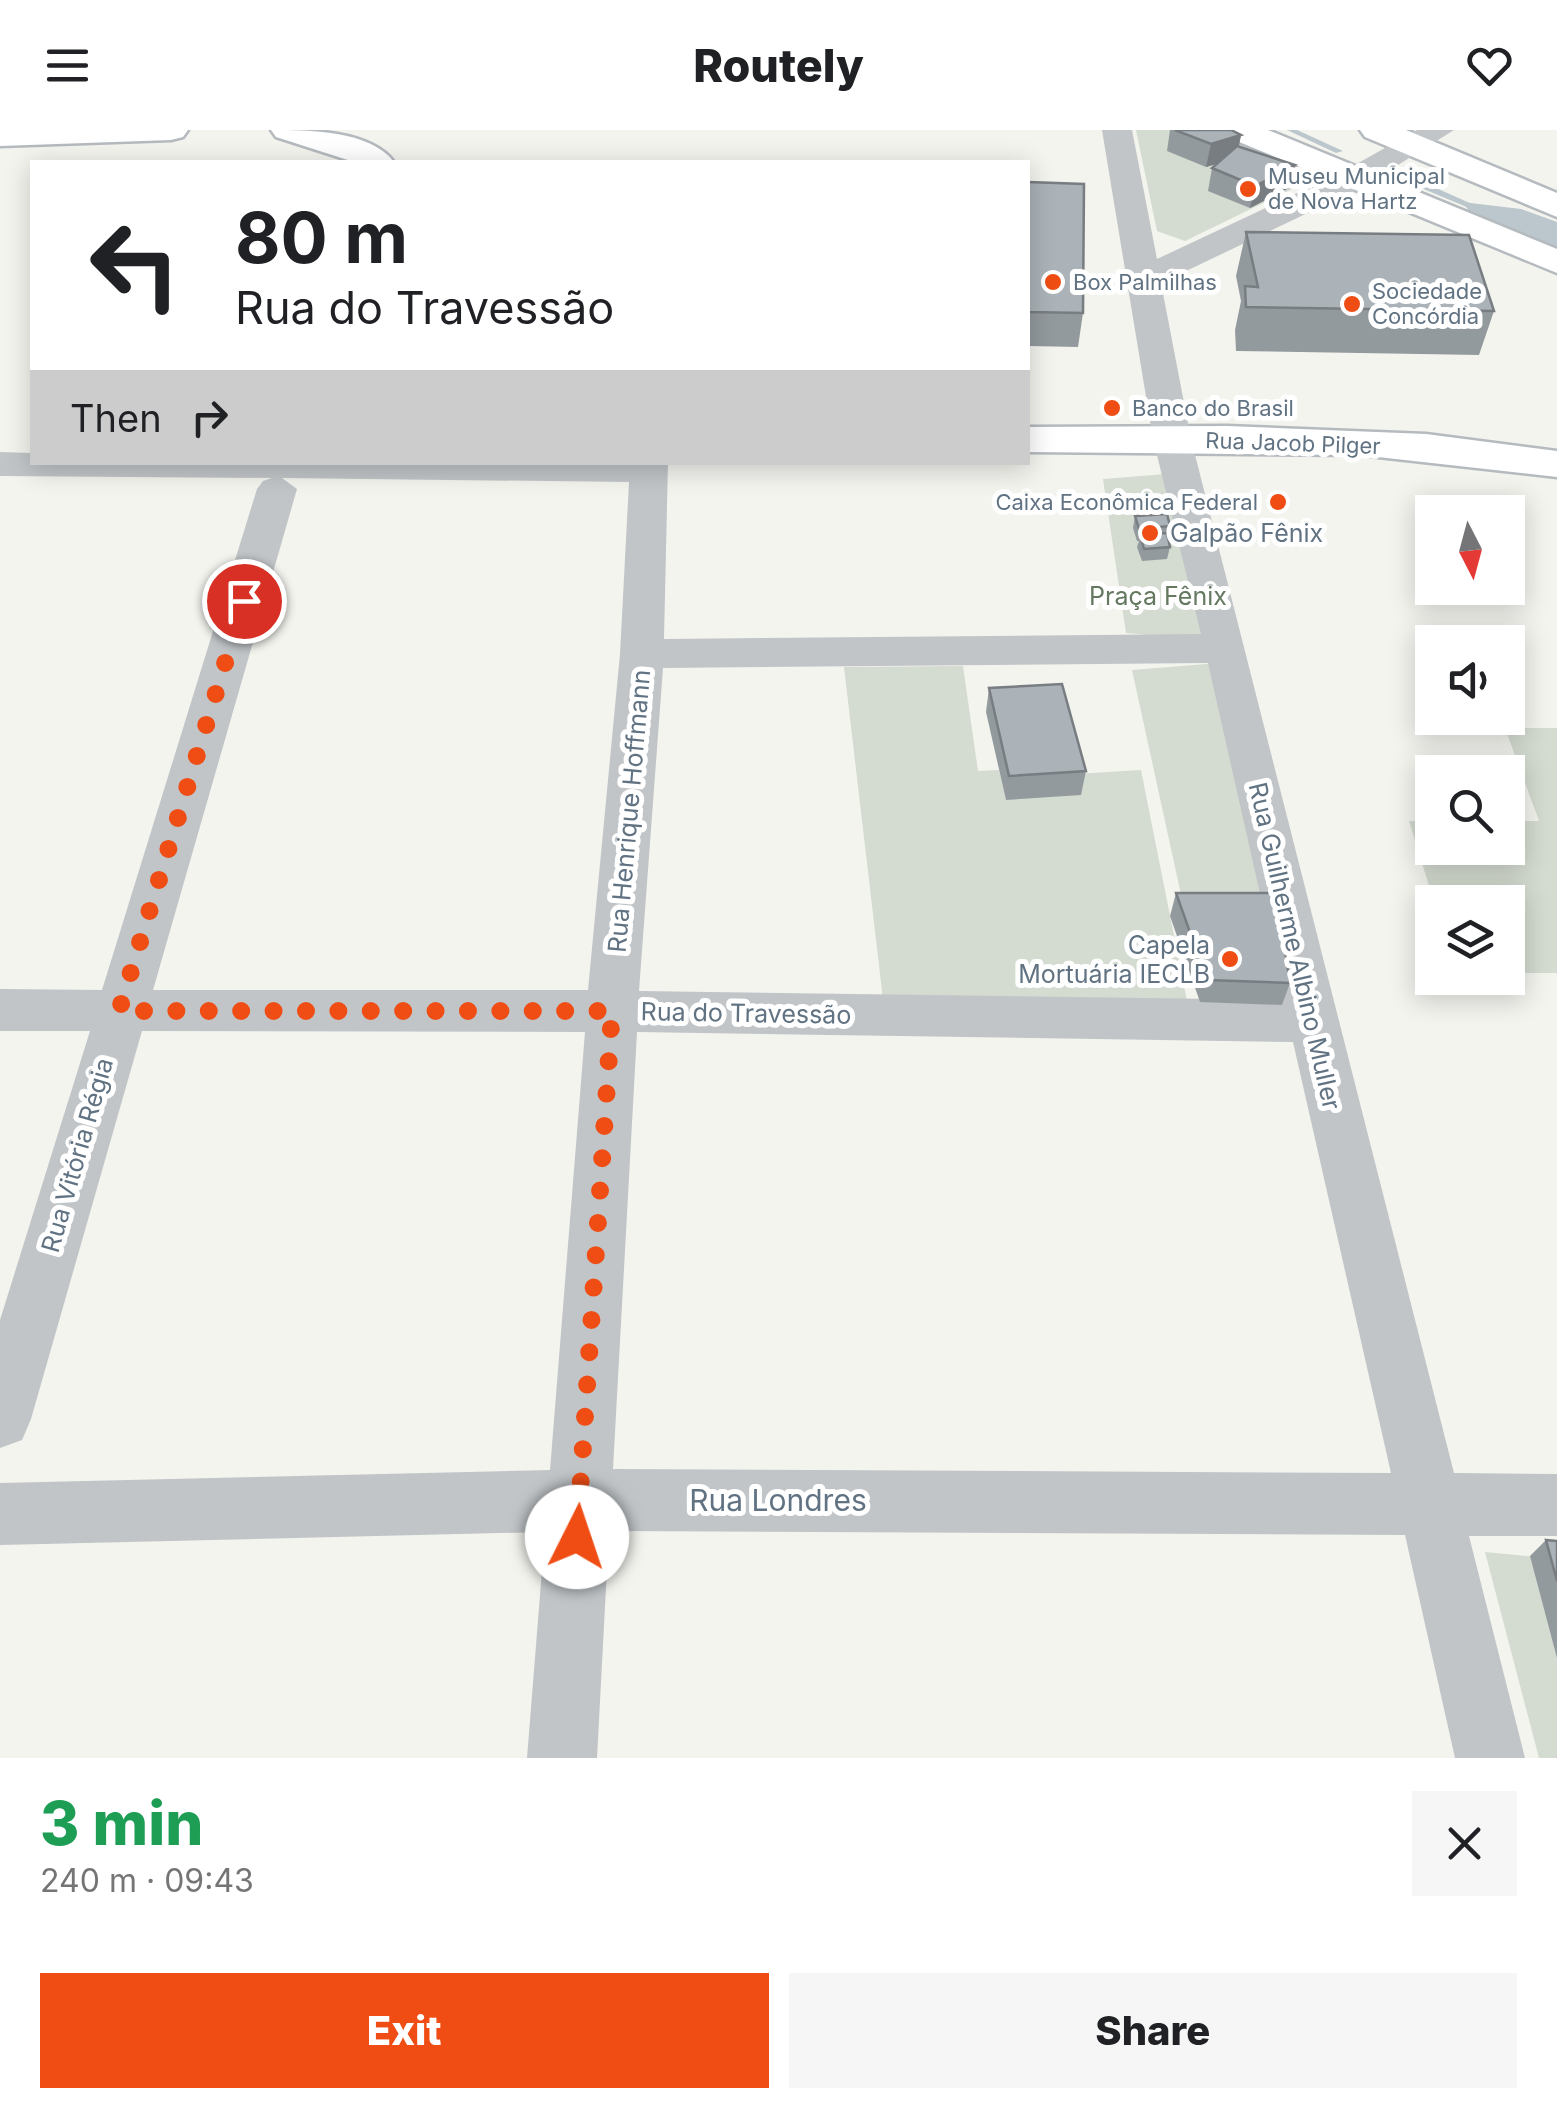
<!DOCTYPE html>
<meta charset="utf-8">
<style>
body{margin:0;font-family:Inter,sans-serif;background:#f6f6f6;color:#202124;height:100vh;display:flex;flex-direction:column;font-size:38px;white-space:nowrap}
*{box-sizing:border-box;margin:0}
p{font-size:32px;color:#757577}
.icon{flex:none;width:55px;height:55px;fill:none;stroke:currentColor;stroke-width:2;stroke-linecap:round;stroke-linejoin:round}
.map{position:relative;height:1628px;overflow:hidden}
.panel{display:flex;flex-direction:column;background:#fff;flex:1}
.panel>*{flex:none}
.guide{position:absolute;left:30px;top:30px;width:1000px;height:305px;border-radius:0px;box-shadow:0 5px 25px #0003;background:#fff;color:#202124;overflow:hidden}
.needle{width:65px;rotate:174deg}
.fabs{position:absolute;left:1415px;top:365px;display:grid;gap:20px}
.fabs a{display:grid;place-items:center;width:110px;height:110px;border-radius:0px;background:#fff;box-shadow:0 5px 25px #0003;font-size:50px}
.pin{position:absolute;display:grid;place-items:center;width:85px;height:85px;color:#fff;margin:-42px;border:5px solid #fff;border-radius:50%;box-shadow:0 2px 10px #0007}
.me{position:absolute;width:110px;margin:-55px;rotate:4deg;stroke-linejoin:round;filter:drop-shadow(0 0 8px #0008)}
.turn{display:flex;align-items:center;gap:35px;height:210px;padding:0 40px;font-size:45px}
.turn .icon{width:130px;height:130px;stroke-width:2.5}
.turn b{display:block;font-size:70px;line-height:85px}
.then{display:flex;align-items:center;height:95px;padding:0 40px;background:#0003;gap:20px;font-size:38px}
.round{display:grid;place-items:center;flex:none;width:105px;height:105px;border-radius:0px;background:#f6f6f6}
.overview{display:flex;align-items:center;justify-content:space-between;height:170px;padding:0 40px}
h1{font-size:60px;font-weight:800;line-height:75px;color:#1e9e55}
.cta{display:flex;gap:20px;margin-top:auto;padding:20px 40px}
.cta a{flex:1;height:115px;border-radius:0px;background:#ef4d14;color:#fff;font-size:40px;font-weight:800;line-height:115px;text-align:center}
.cta a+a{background:#f6f6f6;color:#202124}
header{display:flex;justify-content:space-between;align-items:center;height:130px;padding:0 40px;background:#fff;font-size:45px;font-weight:800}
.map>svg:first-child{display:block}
</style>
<header><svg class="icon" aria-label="menu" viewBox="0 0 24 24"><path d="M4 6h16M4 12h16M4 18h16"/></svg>Routely<svg class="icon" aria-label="heart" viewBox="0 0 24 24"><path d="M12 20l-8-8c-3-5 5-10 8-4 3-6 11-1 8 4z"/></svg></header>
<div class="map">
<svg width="1557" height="1628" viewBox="0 0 1557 1628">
<rect width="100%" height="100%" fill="#f4f4ef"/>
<!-- green -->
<g fill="#d4dbd0">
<polygon points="1136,0 1217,0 1323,44 1185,111 1157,101"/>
<polygon points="1166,344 1207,510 1126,503 1103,349"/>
<polygon points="1219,533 1268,770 1182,769 1132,540"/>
<polygon points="963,536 978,641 999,640 1006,670 1076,644 1141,640 1188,876 884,878 844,537"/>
<polygon points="1505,598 1557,598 1557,843 1508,843 1508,772 1434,772 1409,691 1432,691 1432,718 1508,718 1508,691 1539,691"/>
<polygon points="1485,1422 1557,1429 1557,1628 1539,1628"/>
</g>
<!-- water -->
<polygon fill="#bbc7cc" points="1462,72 1521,79 1557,92 1557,128 1483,98"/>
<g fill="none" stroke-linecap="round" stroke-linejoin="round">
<!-- stream -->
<g fill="#bbc7cc" fill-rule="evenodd">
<polygon points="1287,0 1297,0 1343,21 1336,23"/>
<polygon points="1421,54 1427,54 1481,78 1474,80 1421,58"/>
</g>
<defs>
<g id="secondary">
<polygon points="0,0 188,0 183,7 171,10 0,16"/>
<path d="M271,0c37,0 99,0 123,32h-40l-78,-25z"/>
<polygon points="1222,0 1268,0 1557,119 1557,143 1227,7"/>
<polygon points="1360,0 1406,0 1557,63 1557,87 1365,7"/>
<polygon points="1227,296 1426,304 1557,321 1557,347 1360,325 1028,322 1028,297"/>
</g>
</defs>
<!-- secondary casing -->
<use href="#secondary" stroke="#b5babf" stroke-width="5"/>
<!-- street -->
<path fill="#c1c5c8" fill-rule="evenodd" d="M1102,0h30l25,129 187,-88 73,-41h37l-88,55 -205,98 30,156 263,1034 103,1v62h-88l56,222h-70l-50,-223 -796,-4 -12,227h-70l18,-226 -545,13v-62l550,-13 35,-438 -443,-1 -111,388 -9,21 -22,8v-128l90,-289h-90v-42l102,1 155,-501 6,-8 9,-3 -272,-2v-24l32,1v9h636l-4,177 537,-5 -48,-195zM282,348l347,4 -9,172 -32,336h-435l144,-501zM1208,533l76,337 -645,-9 24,-323zM637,902l656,10 98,431 -778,-4z"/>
<!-- secondary -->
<use href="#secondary" fill="#fff" fill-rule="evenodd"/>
</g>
<!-- wall -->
<g fill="#939a9e">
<polygon points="1170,0 1231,0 1241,5 1239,16 1295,35 1289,58 1250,78 1208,61 1212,38 1218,33 1206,37 1167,21"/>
<polygon points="1028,52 1083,183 1078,217 1028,216"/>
<polygon points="1246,102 1494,181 1479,225 1236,221 1235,200 1241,171 1236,146"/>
<polygon points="1135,386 1170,396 1168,406 1170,417 1167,429 1142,431 1137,417 1139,411 1137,411 1133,398"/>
<polygon points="989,558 1086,641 1081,665 1006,670 986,582"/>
<polygon points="1176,763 1290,853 1282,875 1200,872 1170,786"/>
<polygon points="1546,1410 1557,1411 1557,1528 1530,1426"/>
</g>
<!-- shaded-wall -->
<g fill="#787d81">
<polygon points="1241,5 1236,28 1206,37 1211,14"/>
<polygon points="1295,35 1289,58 1250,78 1255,56"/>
</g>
<!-- building -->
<g fill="#abb3b8" stroke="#787d81" stroke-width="2.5">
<polygon points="1175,0 1231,0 1241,5 1211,14"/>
<polygon points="1237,16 1295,35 1255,56 1212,38"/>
<polygon points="1028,52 1084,54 1083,183 1028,182"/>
<polygon points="1246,102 1469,105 1494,181 1246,177 1245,156 1258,157"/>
<polygon points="1167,384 1170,396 1139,399 1135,386"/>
<polygon points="1167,403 1170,417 1144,419 1140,405"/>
<polygon points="1062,554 1086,641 1009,646 989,558"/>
<polygon points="1176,763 1276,763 1290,853 1207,850"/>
<polygon points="1546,1410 1557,1411 1557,1451"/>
</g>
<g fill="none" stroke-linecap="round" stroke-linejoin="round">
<!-- route -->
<polyline stroke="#ef4d14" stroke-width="18" stroke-dasharray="0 32.4" points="244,471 119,881 612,881 577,1407"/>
</g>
<!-- markers -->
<g fill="#ef4d14" stroke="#fff" stroke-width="4">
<circle cx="1248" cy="59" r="10"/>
<circle cx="1053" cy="152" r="10"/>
<circle cx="1352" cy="174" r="10"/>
<circle cx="1112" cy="278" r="10"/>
<circle cx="1278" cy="372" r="10"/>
<circle cx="1150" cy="403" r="10"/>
<circle cx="1230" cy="829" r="10"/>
</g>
<g text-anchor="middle" stroke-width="10" stroke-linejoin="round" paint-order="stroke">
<!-- far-poi labels -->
<g font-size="22" fill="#617383" stroke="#fff" text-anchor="start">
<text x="1268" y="54">Museu Municipal<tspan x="1268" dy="25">de Nova Hartz</tspan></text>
<text x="1073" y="160">Box Palmilhas</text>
<text x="1372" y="169">Sociedade<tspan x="1372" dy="25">Concórdia</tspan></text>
<text x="1132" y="286">Banco do Brasil</text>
<text x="1258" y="380" text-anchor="end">Caixa Econômica Federal</text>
</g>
<!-- far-street labels -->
<g font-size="22" fill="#617383" stroke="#fff">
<text transform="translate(1293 313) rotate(2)" y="8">Rua Jacob Pilger</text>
</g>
<!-- poi labels -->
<g font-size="25" fill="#617383" stroke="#fff" text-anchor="start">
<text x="1170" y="412">Galpão Fênix</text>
<text x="1210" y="824" text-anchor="end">Capela<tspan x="1210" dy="29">Mortuária IECLB</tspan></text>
</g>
<!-- park labels -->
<g font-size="25" fill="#647960" stroke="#fff">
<text x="1158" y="475">Praça Fênix</text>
</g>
<!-- street labels -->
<g font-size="25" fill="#617383" stroke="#fff">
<text transform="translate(629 681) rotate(-85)" y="9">Rua Henrique Hoffmann</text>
<text transform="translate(1295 816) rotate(77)" y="9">Rua Guilherme Albino Muller</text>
<text transform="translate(746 883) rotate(1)" y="9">Rua do Travessão</text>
<text transform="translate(77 1025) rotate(-74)" y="9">Rua Vitória Régia</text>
</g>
<!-- near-street labels -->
<g font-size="30" fill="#617383" stroke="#fff">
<text x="778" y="1381">Rua Londres</text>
</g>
</g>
</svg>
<div class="fabs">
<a><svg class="needle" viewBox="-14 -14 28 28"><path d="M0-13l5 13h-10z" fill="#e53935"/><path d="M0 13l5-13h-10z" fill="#757577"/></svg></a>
<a><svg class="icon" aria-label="sound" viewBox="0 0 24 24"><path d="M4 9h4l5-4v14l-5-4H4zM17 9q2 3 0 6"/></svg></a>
<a><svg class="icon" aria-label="search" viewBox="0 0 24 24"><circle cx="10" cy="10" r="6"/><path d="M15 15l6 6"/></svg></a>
<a><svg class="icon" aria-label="layers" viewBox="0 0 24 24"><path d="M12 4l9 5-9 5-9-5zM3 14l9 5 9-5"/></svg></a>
</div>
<div class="pin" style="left:244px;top:471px;background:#d93025"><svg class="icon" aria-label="arrive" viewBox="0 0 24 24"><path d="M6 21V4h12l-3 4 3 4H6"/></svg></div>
<svg class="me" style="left:577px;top:1407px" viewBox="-20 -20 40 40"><circle r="19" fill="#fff"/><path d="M0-13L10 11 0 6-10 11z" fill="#ef4d14"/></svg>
<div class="guide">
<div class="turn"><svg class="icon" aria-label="left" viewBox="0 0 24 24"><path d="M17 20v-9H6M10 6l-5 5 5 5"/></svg><div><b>80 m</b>Rua do Travessão</div></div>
<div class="then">Then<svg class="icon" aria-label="right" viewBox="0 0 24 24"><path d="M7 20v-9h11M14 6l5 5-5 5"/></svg></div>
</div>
</div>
<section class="panel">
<div class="overview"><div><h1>3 min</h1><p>240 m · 09:43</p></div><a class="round"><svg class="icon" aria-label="close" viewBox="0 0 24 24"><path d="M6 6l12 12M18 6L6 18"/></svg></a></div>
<div class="cta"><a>Exit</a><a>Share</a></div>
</section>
